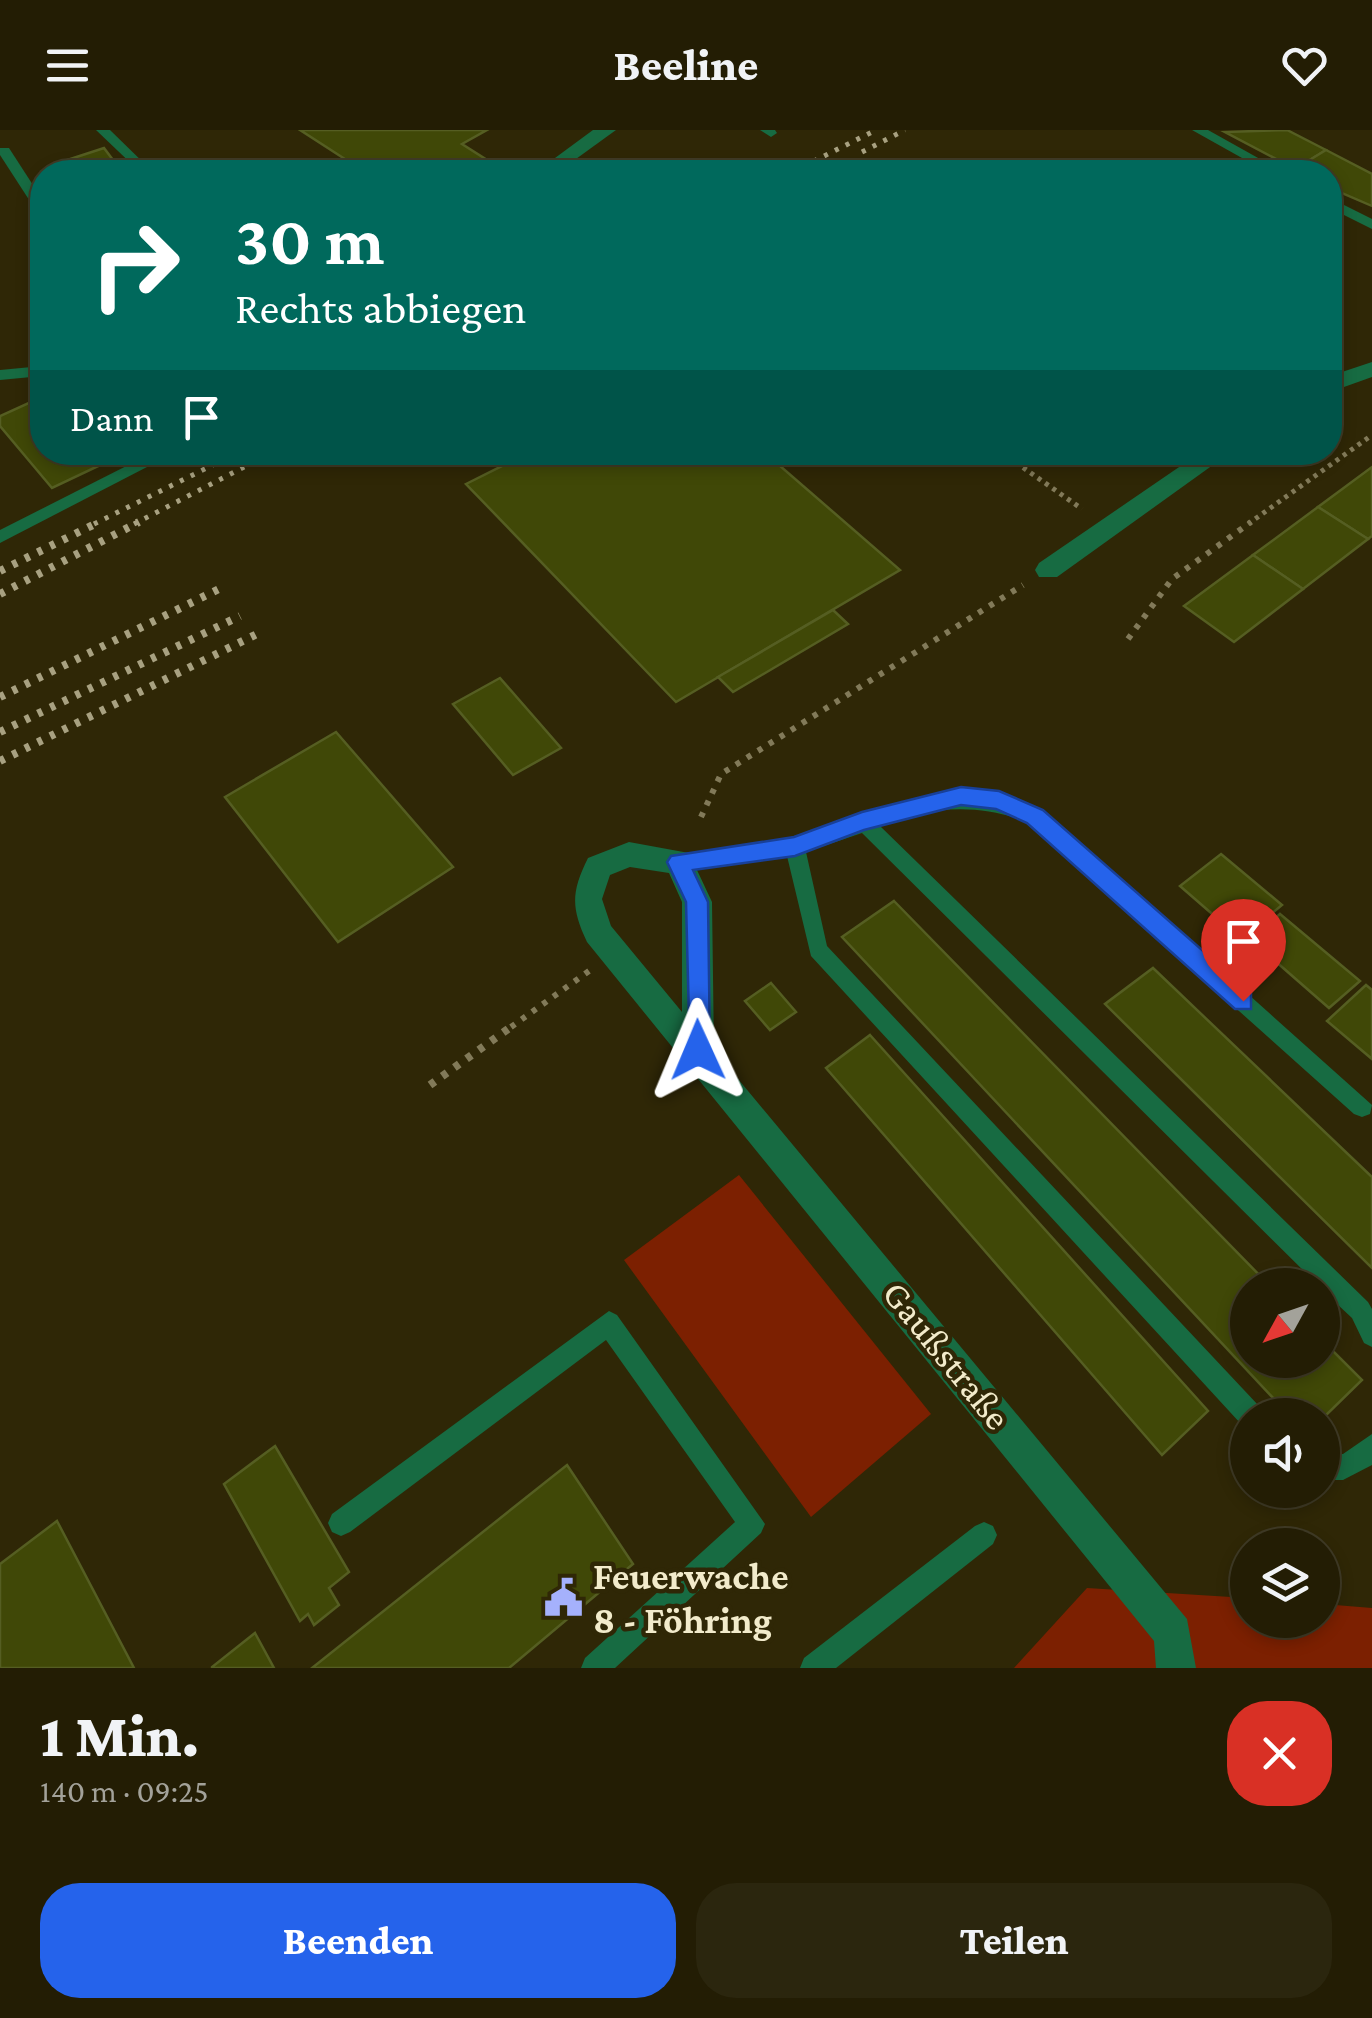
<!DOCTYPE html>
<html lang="de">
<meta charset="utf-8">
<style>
body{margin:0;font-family:"Crimson Pro",serif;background:#2b260e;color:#f1f3f6;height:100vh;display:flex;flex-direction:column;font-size:38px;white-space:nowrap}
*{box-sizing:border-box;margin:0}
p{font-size:32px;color:#a3a29a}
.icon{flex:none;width:55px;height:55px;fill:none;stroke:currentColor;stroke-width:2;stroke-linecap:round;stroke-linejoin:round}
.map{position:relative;height:1538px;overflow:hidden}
.sheet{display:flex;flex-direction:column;background:#231d04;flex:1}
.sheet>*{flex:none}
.top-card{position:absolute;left:30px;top:30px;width:1312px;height:305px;border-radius:40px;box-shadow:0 5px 15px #0003,0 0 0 2px #403b26;background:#00695c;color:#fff;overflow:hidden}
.needle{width:65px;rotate:230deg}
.controls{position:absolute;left:1230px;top:1138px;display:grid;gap:20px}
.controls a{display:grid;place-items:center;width:110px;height:110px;border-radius:50%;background:#231d04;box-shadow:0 5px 15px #0003,0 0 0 2px #403b26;font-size:50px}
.pin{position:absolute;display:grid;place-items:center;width:85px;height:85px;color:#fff;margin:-102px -42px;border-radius:50% 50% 50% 0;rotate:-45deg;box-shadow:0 0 10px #0007}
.pin .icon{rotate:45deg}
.me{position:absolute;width:110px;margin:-55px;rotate:359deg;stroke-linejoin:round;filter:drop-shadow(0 0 8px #0008)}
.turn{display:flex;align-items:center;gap:35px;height:210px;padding:0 40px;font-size:45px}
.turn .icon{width:130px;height:130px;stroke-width:2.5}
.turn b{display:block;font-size:70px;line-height:85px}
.then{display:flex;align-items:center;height:95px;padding:0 40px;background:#0003;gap:20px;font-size:38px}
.round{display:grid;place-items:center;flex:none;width:105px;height:105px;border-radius:40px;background:#2b260e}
.summary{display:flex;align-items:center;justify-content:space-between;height:170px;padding:0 40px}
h1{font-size:60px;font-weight:800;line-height:75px}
.cta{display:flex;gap:20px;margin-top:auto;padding:20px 40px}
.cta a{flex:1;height:115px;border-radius:40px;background:#2563eb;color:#fff;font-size:40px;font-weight:800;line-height:115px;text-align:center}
.cta a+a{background:#2b260e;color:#f1f3f6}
header{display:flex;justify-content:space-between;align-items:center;height:130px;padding:0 40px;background:#231d04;font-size:45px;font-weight:800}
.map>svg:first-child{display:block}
</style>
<header><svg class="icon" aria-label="menu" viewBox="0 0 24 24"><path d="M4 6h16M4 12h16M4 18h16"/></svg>Beeline<svg class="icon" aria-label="heart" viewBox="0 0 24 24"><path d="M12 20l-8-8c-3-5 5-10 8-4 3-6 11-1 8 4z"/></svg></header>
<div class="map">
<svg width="1372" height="1538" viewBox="0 0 1372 1538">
<rect width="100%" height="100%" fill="#2f2706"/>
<!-- green -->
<g fill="#7c2001">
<polygon points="739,1045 931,1284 811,1387 624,1130"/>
<polygon points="1087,1458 1247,1468 1248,1490 1322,1490 1323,1474 1372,1478 1372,1538 1014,1538"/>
</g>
<!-- building -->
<g fill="#404807" stroke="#555e22" stroke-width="2.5">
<polygon points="300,0 487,0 462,14 506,42 365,42"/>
<polygon points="1287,0 1326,20 1295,39 1225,2"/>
<polygon points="104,18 122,42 57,42 52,35"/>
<polygon points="1326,20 1372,44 1372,76 1330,58 1330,42 1295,39"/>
<polygon points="42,267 42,322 107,322 113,329 52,358 0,296 0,286"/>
<polygon points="530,322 764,322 900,440 676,572 466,354"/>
<polygon points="1372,337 1372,406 1368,409 1318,377"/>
<polygon points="1318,377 1368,409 1303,459 1253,425"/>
<polygon points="1253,425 1303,459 1234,512 1184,476"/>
<polygon points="833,480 848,494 733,562 718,547"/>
<polygon points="500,548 561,618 513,645 453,574"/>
<polygon points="336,602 453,737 338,812 225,667"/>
<polygon points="1221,724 1282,775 1241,809 1180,756"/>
<polygon points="894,771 1269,1155 1248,1155 1248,1230 1322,1230 1322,1210 1362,1250 1322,1289 1322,1285 1289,1285 842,807"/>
<polygon points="1280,784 1360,851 1329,878 1250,809"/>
<polygon points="1250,809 1268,824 1248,841 1230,825"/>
<polygon points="1153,838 1372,1047 1372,1138 1105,874"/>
<polygon points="771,853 796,882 770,900 745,871"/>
<polygon points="1366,855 1372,860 1372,929 1327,891"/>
<polygon points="870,905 1208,1281 1162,1325 826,938"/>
<polygon points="275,1316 349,1442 329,1458 339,1475 314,1495 308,1484 300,1491 224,1354"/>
<polygon points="567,1335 633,1434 509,1538 312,1538"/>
<polygon points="57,1391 134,1538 0,1538 0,1434"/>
<polygon points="255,1503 274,1538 212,1538 212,1537"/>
</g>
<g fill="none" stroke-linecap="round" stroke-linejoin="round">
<!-- path-far2 -->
<g stroke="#827a59" stroke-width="5" stroke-dasharray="4 5" stroke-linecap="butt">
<polyline points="1001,322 1082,379"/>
<polyline points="1248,394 1372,305"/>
</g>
<!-- path-far1 -->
<g stroke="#827a59" stroke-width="6" stroke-dasharray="5 8" stroke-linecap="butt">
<polyline points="1128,509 1172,449 1251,392"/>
<polyline points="701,687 721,644 1023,455"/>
<polyline points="511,897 589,841"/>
</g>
<!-- path -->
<polyline stroke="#827a59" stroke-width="8" stroke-dasharray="6 9" stroke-linecap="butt" points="430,955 515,894"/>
<!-- lane -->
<g fill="#176b42" fill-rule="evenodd">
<polygon points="96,0 110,0 153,42 140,42"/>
<polygon points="760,0 775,0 777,3 771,7"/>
<polygon points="1192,0 1208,0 1283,42 1267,42"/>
<polygon points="0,18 9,18 42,69 42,83 35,79 0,25"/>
<path d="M1040,29l21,10 2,3c-12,1 -22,0 -30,-9z"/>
<polygon points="1330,68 1372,89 1372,99 1330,78"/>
<polygon points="42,236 42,246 0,250 0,240"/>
<polygon points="154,322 176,322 0,413 0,400"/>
<path d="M968,662l32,4 42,14 330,295 -2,9 -8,3 -8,-3 -326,-292c-52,-19 -96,-16 -148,4l488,476 4,7v38l-8,-4 -12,-25 -30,-28v-5h-4l-456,-452 -56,19 21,94 432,460 3,9h-14v11l-7,-2 -430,-468 -24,-100 -108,14 -7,-2 -3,-6 3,-6 7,-2 112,-15 120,-40z"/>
<polygon points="609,1181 617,1185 765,1394 761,1403 615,1538 581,1538 585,1528 735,1392 606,1210 350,1402 341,1406 332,1402 328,1393 332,1384"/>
<polygon points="1372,1304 1372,1335 1343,1350 1322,1350 1322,1324 1343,1324"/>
<polygon points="984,1392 993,1396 997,1405 993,1414 836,1538 800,1538 804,1528 975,1396"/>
</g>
<!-- street -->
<g fill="#176b42" fill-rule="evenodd">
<polygon points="593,0 616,0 558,42 536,42"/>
<polygon points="1372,232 1372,247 1330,262 1330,246"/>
<polygon points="1201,322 1231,322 1057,447 1039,447 1035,440 1039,433"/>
<path d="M629,712l60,11 23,49 2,148 473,569 9,49h-40l-2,-27 -567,-699c-16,-34 -16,-50 1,-84zM630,737l39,6 13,29v110l-71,-86 -9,-27 8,-24z"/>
</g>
<!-- rail-far1 -->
<g stroke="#a8a181" stroke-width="5" stroke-dasharray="4 8" stroke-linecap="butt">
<polyline points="862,22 905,0"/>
<polyline points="792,42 876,0"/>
<polyline points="94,394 239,322"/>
<polyline points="134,394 273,322"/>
</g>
<!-- rail -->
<g stroke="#a8a181" stroke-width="8" stroke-dasharray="5 9" stroke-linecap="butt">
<polyline points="0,441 99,392"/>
<polyline points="0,464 139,392"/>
<polyline points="0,567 223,457"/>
<polyline points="0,602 240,486"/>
<polyline points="0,631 257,504"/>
</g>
</g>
<!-- route -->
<polygon fill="#2563eb" stroke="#184099" stroke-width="2.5" points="961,657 999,661 1043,680 1251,863 1251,879 1235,879 1027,693 996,679 961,675 864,700 795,726 693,740 708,772 710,920 698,931 690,928 686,772 667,732 671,726 794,707 862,682"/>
<!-- icons -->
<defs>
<symbol id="civic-bare" viewBox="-9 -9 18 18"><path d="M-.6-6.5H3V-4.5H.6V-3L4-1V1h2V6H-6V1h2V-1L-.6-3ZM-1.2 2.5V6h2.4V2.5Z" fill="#a5b1fc" stroke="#2f2706" stroke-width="2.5" paint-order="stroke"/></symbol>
</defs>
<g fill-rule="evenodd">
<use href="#civic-bare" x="536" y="1440" width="55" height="55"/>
</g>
<g text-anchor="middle" stroke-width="9" stroke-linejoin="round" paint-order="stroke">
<!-- near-street labels -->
<g font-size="38" fill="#f2ebcb" stroke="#2f2706">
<text transform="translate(947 1225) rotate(51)" y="13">Gaußstraße</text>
</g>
<!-- near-poi labels -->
<g font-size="38" font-weight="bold" fill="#f2ebcb" stroke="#2f2706" text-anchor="start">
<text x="593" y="1459">Feuerwache<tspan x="593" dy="44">8 - Föhring</tspan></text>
</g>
</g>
</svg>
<div class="controls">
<a><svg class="needle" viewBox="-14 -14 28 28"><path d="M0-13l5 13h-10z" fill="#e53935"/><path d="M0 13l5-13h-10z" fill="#a3a29a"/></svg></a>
<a><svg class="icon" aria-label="sound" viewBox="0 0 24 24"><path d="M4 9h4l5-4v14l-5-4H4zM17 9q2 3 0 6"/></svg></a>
<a><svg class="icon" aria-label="layers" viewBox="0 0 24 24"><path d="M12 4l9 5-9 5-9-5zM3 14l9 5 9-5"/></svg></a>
</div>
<div class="pin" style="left:1243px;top:871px;background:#d93025"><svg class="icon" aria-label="arrive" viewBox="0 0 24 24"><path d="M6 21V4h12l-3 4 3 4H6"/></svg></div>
<svg class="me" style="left:698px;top:920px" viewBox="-20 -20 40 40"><path d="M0-17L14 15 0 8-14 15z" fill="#2563eb" stroke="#fff" stroke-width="4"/></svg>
<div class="top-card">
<div class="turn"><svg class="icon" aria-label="right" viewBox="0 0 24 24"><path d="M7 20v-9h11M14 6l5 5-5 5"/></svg><div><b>30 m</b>Rechts abbiegen</div></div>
<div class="then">Dann<svg class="icon" aria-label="arrive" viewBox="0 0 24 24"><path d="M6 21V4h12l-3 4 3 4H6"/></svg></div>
</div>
</div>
<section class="sheet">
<div class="summary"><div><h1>1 Min.</h1><p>140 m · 09:25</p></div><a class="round" style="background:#d93025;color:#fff"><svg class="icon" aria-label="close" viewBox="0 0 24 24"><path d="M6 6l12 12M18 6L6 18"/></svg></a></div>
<div class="cta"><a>Beenden</a><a>Teilen</a></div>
</section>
